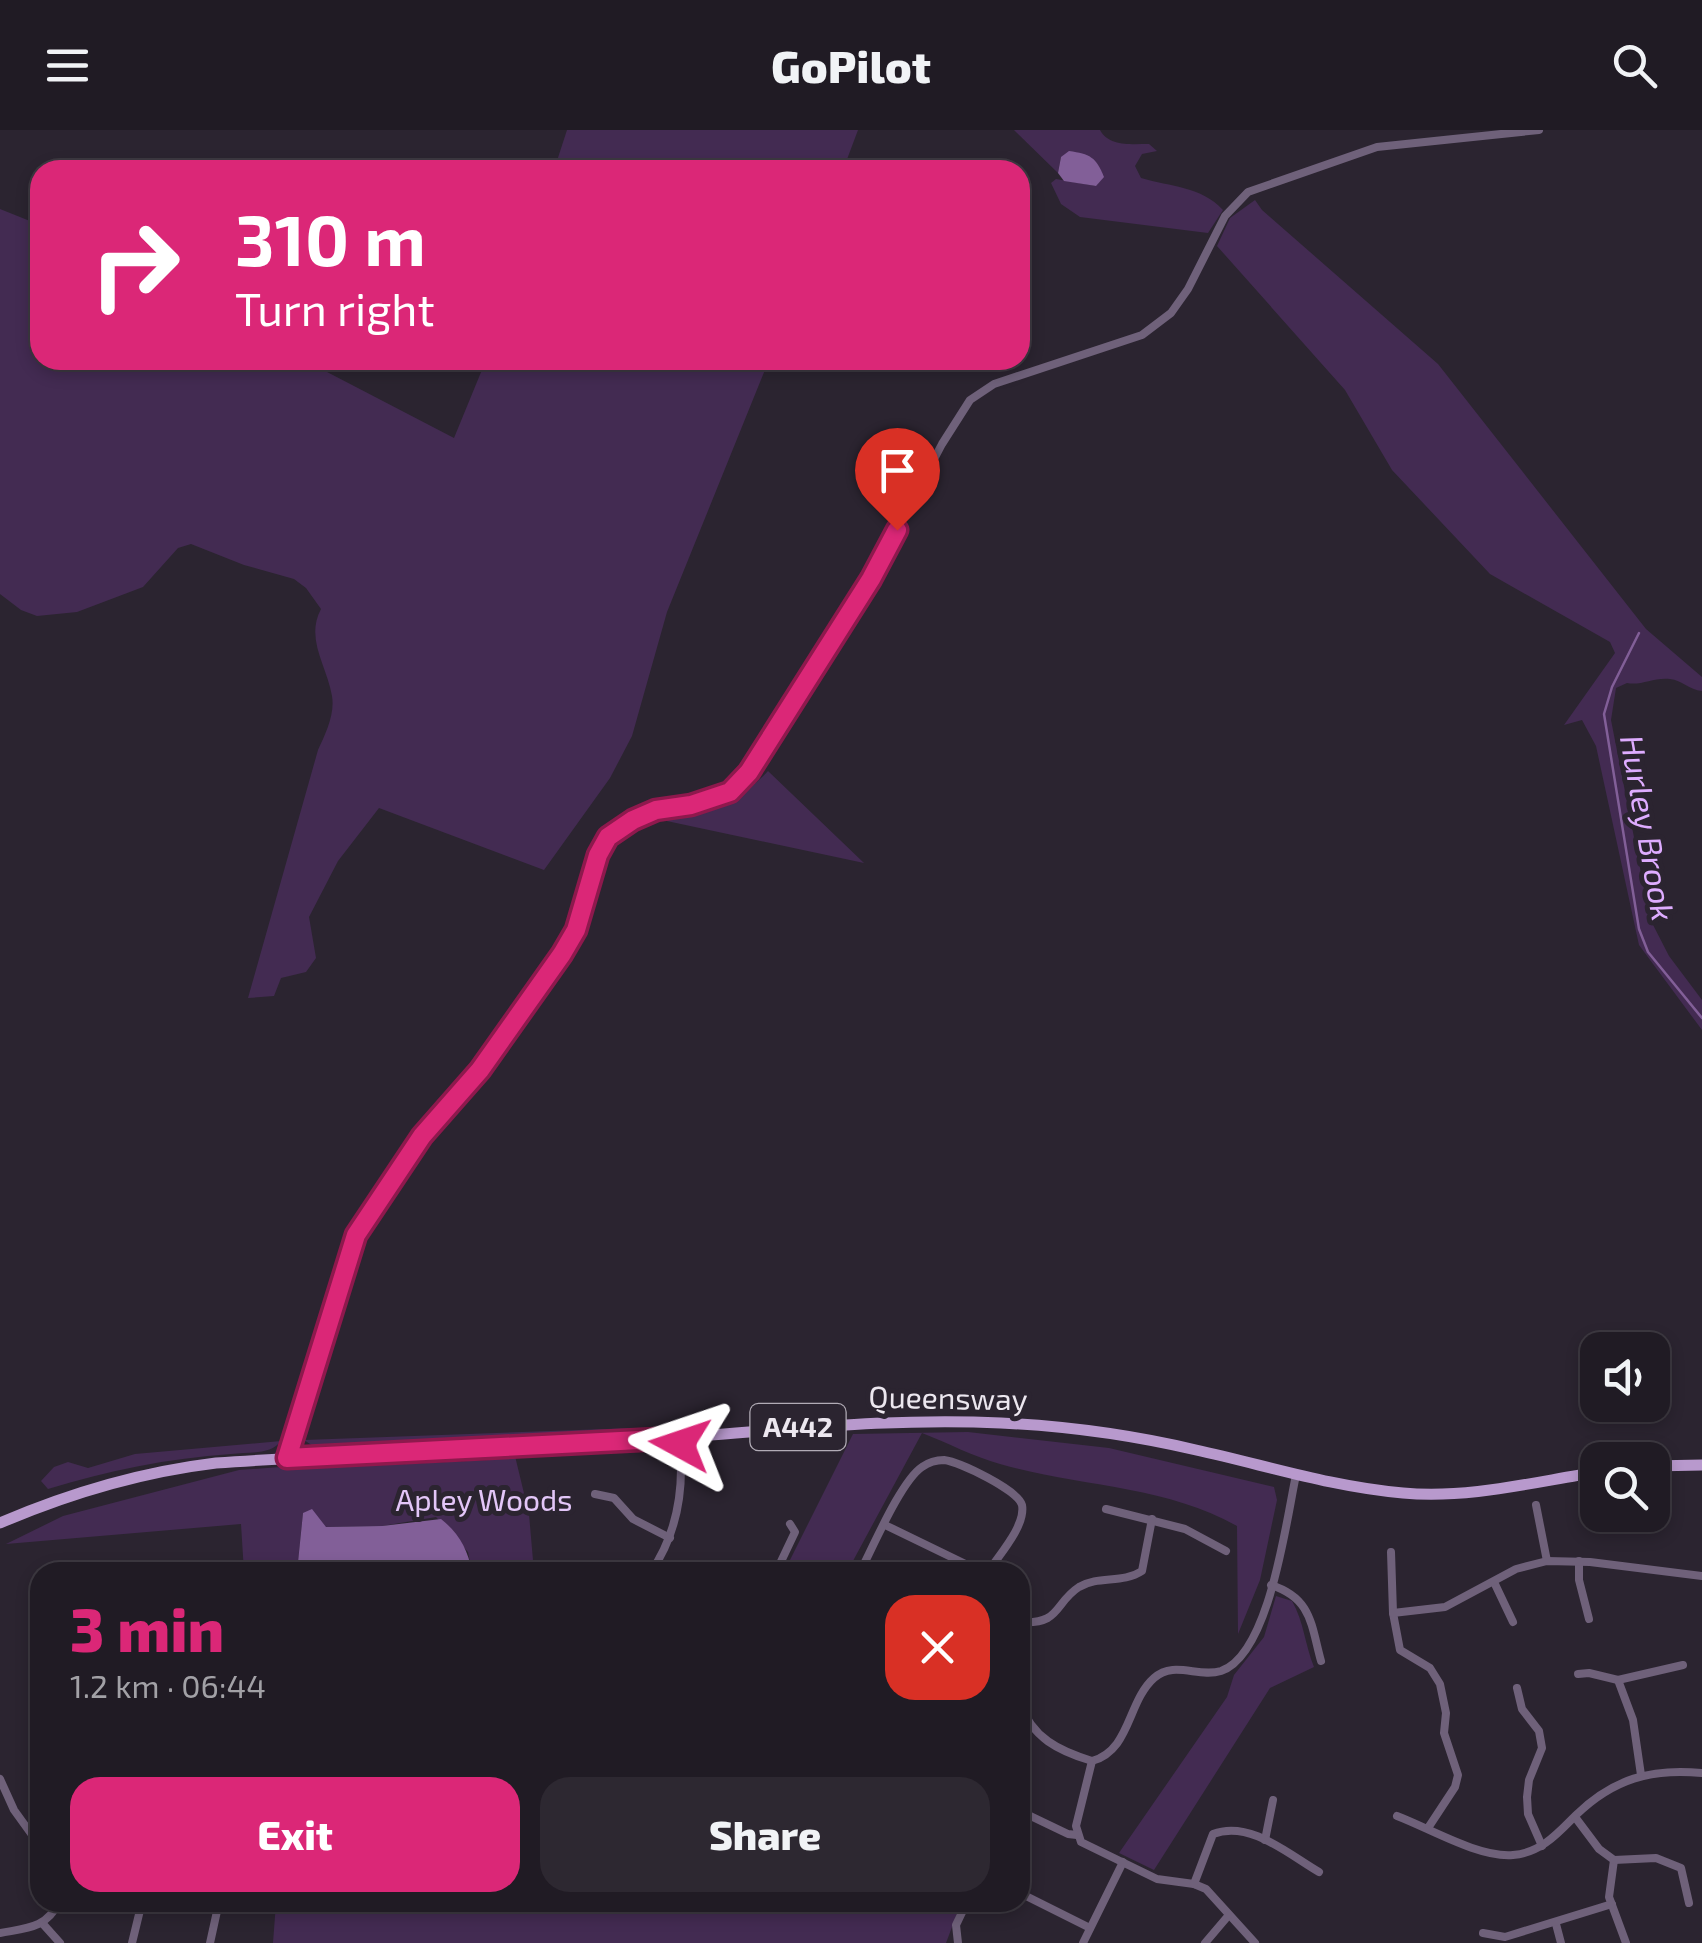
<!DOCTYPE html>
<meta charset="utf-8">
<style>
body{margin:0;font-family:"Exo 2",sans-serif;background:#2d2831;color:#f1f3f6;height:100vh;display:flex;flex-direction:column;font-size:38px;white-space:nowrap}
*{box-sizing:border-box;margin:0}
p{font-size:32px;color:#a2a1a6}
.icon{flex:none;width:55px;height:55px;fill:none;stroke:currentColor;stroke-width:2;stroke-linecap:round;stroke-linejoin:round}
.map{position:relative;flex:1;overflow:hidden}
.details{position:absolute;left:30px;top:1432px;width:1000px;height:350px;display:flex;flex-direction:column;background:#201b24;border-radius:30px;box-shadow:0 5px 15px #0003,0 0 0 2px #3d3941}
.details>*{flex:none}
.guide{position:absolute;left:30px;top:30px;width:1000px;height:210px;border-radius:30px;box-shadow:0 5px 15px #0003,0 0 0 2px #3d3941;background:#db2777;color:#fff;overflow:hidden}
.fabs{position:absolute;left:1580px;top:1202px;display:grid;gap:20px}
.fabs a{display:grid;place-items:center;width:90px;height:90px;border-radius:20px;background:#201b24;box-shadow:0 5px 15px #0003,0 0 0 2px #3d3941;font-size:50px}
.pin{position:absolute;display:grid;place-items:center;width:85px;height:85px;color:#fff;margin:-102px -42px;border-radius:50% 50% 50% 0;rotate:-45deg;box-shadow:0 0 10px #0007}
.pin .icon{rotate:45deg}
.me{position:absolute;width:110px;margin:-55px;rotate:275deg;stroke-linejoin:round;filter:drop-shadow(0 0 8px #0008)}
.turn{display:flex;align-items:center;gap:35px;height:210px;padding:0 40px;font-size:45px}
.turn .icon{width:130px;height:130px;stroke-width:2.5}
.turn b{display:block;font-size:70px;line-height:85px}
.round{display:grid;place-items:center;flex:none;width:105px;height:105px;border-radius:30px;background:#2d2831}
.headline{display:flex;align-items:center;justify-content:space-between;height:170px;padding:0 40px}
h1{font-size:60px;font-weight:800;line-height:75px;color:#db2777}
.primary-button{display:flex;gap:20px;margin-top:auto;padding:20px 40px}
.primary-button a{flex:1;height:115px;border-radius:30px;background:#db2777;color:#fff;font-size:40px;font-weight:800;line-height:115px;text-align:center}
.primary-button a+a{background:#2d2831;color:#f1f3f6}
header{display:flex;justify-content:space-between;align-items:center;height:130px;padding:0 40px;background:#201b24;font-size:45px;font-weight:800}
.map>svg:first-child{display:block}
</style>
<header><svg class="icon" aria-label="menu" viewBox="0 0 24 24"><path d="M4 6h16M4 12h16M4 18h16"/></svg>GoPilot<svg class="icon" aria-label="search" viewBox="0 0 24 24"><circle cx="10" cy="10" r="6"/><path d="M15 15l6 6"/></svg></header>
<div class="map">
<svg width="1702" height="1813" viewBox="0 0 1702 1813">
<rect width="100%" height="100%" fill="#2b2430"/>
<!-- green -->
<g fill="#432b52">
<polygon points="567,0 858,0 843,40 554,40"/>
<path d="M1014,0h86c9,17 32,14 49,14l8,7 -15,3 -7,12 6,12c30,9 60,8 82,32l-15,23 -128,-16 -19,-13 -10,-21 5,-4 40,7 -35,-29 -3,16z"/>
<path d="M1255,70l7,10 176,154 208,265 56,48v14c-13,-1 -20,-11 -32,-12 -16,-2 -29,7 -43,4l-11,5 -5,32 39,199 19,37 33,44v30l-63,-85 -43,-199 -14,-26 -18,5 51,-72 -5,-11 -120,-68 -98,-104 -47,-80 -128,-144 13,-28z"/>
<path d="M0,79l40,16v135h264l150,78 32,-78h283l-102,252 -35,124 -22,42 -66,92 -165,-62 -41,53 -29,56 7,41 -10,14 -25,6 -7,18 -26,2 70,-248c8,-17 17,-36 14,-54 -5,-30 -27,-57 -11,-87l-15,-21 -12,-9 -50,-14 -53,-21 -13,4 -35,39 -66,25 -40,4 -16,-6 -21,-16z"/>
<path d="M768,641l96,92 -216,-46c46,-16 83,-4 120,-46z"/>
<polygon points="662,1297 659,1300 323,1316 313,1316 304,1310"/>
<path d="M968,1302l141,16 165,39 3,13 -17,80 -22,54 -1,-108c-73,-41 -158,-39 -237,-62 -26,-7 -52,-21 -78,-31l-75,139h-63l69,-138z"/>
<path d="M281,1311c-10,14 -33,11 -50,13 -62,4 -124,17 -183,35l-7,-8 13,-14 14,-5 20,6 47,-14z"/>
<polygon points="496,1326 515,1326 529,1384 534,1442 472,1442 468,1422 436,1387 382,1396 325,1397 303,1383 297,1442 244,1442 241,1394 6,1414 63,1386 239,1340 334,1333 343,1337 489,1330"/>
<path d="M1276,1466l16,5c12,21 13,44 22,66l-44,21 -116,182 -35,-17 108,-156 7,-22 30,-38z"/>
<polygon points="276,1773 961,1773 946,1813 273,1813"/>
</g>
<!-- water -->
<g fill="#825f98">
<path d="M1069,21c21,3 27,6 35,26l-8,9 -32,-5 -6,-8 3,-16z"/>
<path d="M312,1379l14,18 56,-1 59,-7c18,14 27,31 31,53h-175l6,-59z"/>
</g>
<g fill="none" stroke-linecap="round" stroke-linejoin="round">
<!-- stream -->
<polyline stroke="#825f98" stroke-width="2.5" points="1639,503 1612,557 1604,584 1639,799 1648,822 1702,888"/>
<!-- minor -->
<g stroke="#6f617a" stroke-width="8">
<polyline points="287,1328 356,1105 422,1005 480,940 562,824 576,800 598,725 609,707 633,689 656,679 691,675 729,662 749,642 871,449 942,314 970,270 994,254 1142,205 1171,183 1188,159 1225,86 1248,62 1377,17 1539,0"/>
<polyline points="595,1364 614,1368 633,1389 670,1408"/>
<polyline points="1536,1375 1547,1431"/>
<polyline points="1106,1379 1185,1399 1226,1421"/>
<polyline points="885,1395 982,1442"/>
<polyline points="1391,1422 1393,1483 1400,1520 1430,1538 1440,1554 1446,1583 1444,1603 1458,1645 1455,1657 1428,1698"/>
<polyline points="1579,1431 1579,1450 1589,1489"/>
<path d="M651,1442c27,-40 34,-86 28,-134"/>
<polyline points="776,1442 795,1402 790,1394"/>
<path d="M860,1442c13,-25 41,-91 62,-105 7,-5 14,-7 22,-7 16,2 74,30 78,45 4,21 -24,51 -34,67"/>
<polyline points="1494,1452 1513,1492"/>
<path d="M1271,1455c41,13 40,40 50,76"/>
<polyline points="1393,1483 1445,1477 1516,1439 1547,1431 1590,1432 1702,1446"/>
<path d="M1020,1492c41,3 34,-19 59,-35 20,-12 43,-3 63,-16l10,-52"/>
<polyline points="1578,1544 1589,1543 1618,1550"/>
<polyline points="1517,1558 1522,1579 1539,1601 1542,1618 1529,1650 1527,1667 1528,1684 1542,1716"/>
<path d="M1020,1573c12,35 39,48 72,58 39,-11 35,-59 62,-83 20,-18 44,0 67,-7 49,-17 65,-150 75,-196"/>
<polyline points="1092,1631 1076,1696 1081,1712 1157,1749 1194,1754 1206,1759 1255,1813"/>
<polyline points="1641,1645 1633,1590 1618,1550 1683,1535"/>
<polyline points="0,1649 14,1680 40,1716"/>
<polyline points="1020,1681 1068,1704 1077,1705"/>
<path d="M1397,1686c32,12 82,42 116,39 28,-2 45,-22 63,-40 37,-36 75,-47 126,-42"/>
<polyline points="1575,1687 1599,1719 1614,1730 1609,1767 1626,1813"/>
<polyline points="1265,1710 1273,1670"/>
<polyline points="1614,1730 1656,1728 1681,1738 1689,1773"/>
<path d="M1194,1754l19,-50c37,-14 75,20 106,38"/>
<polyline points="1020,1763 1090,1798"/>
<polyline points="43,1794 60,1813"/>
<polyline points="1556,1794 1561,1813"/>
<path d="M0,1803c26,-5 46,-4 59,-31"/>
<polyline points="1483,1803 1505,1807 1612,1774"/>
<polyline points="132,1813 142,1772"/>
<polyline points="210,1813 219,1772"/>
<polyline points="958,1813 956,1795 967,1772"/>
<polyline points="1083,1813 1123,1732"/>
<polyline points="1205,1813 1228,1786"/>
</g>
<!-- primary -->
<g stroke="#b899cd" stroke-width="11">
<polyline points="1652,1336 1702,1335"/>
<path d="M0,1393c70,-30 141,-51 216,-60 146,-10 292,-14 438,-24 117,-7 230,-22 347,-16 65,3 131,12 195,27 69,15 136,37 207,43 66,6 130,-11 195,-21"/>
</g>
</g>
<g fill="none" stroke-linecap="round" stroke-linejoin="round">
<defs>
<polyline id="route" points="680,1314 679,1308 287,1328 356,1105 422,1006 480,940 562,824 576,800 598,725 608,707 633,690 656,680 691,675 730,662 749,642 871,449 897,400"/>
</defs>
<!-- route casing -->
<use href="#route" stroke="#8e194d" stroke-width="25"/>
<!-- route -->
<use href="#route" stroke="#db2777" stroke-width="18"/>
</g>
<g text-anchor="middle" stroke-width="10" stroke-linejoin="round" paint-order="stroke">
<!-- shield labels -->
<rect fill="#2b2430" stroke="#b2acb6" stroke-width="2.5" x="750.5" y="1274" width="95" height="46" rx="8"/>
<g font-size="28" font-weight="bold" fill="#ece7ef">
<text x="798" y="1307">A442</text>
</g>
<!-- street labels -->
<g font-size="30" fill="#ece7ef" stroke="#2b2430">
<text transform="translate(948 1269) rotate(1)" y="10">Queensway</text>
</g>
<!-- park labels -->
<g font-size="30" fill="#e3c6f8" stroke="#2b2430">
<text x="484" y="1381">Apley Woods</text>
</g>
<!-- water labels -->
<g font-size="32" font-style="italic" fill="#deacff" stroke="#2b2430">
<text transform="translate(1647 698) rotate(80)" y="11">Hurley Brook</text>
</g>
</g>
</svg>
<div class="fabs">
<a><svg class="icon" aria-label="sound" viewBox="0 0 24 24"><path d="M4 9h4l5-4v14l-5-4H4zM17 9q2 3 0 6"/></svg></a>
<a><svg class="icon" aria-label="search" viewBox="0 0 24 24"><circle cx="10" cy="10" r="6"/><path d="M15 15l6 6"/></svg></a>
</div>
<div class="pin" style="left:897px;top:400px;background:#d93025"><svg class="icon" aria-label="arrive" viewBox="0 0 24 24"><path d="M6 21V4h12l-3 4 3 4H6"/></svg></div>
<svg class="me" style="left:680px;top:1314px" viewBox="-20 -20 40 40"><path d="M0-17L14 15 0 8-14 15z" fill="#db2777" stroke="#fff" stroke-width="4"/></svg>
<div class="guide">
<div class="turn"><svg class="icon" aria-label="right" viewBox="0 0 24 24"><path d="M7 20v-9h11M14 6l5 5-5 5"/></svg><div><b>310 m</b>Turn right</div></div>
</div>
<section class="details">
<div class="headline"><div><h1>3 min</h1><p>1.2 km · 06:44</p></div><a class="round" style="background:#d93025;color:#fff"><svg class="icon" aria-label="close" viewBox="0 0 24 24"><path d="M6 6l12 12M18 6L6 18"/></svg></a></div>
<div class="primary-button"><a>Exit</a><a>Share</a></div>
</section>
</div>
